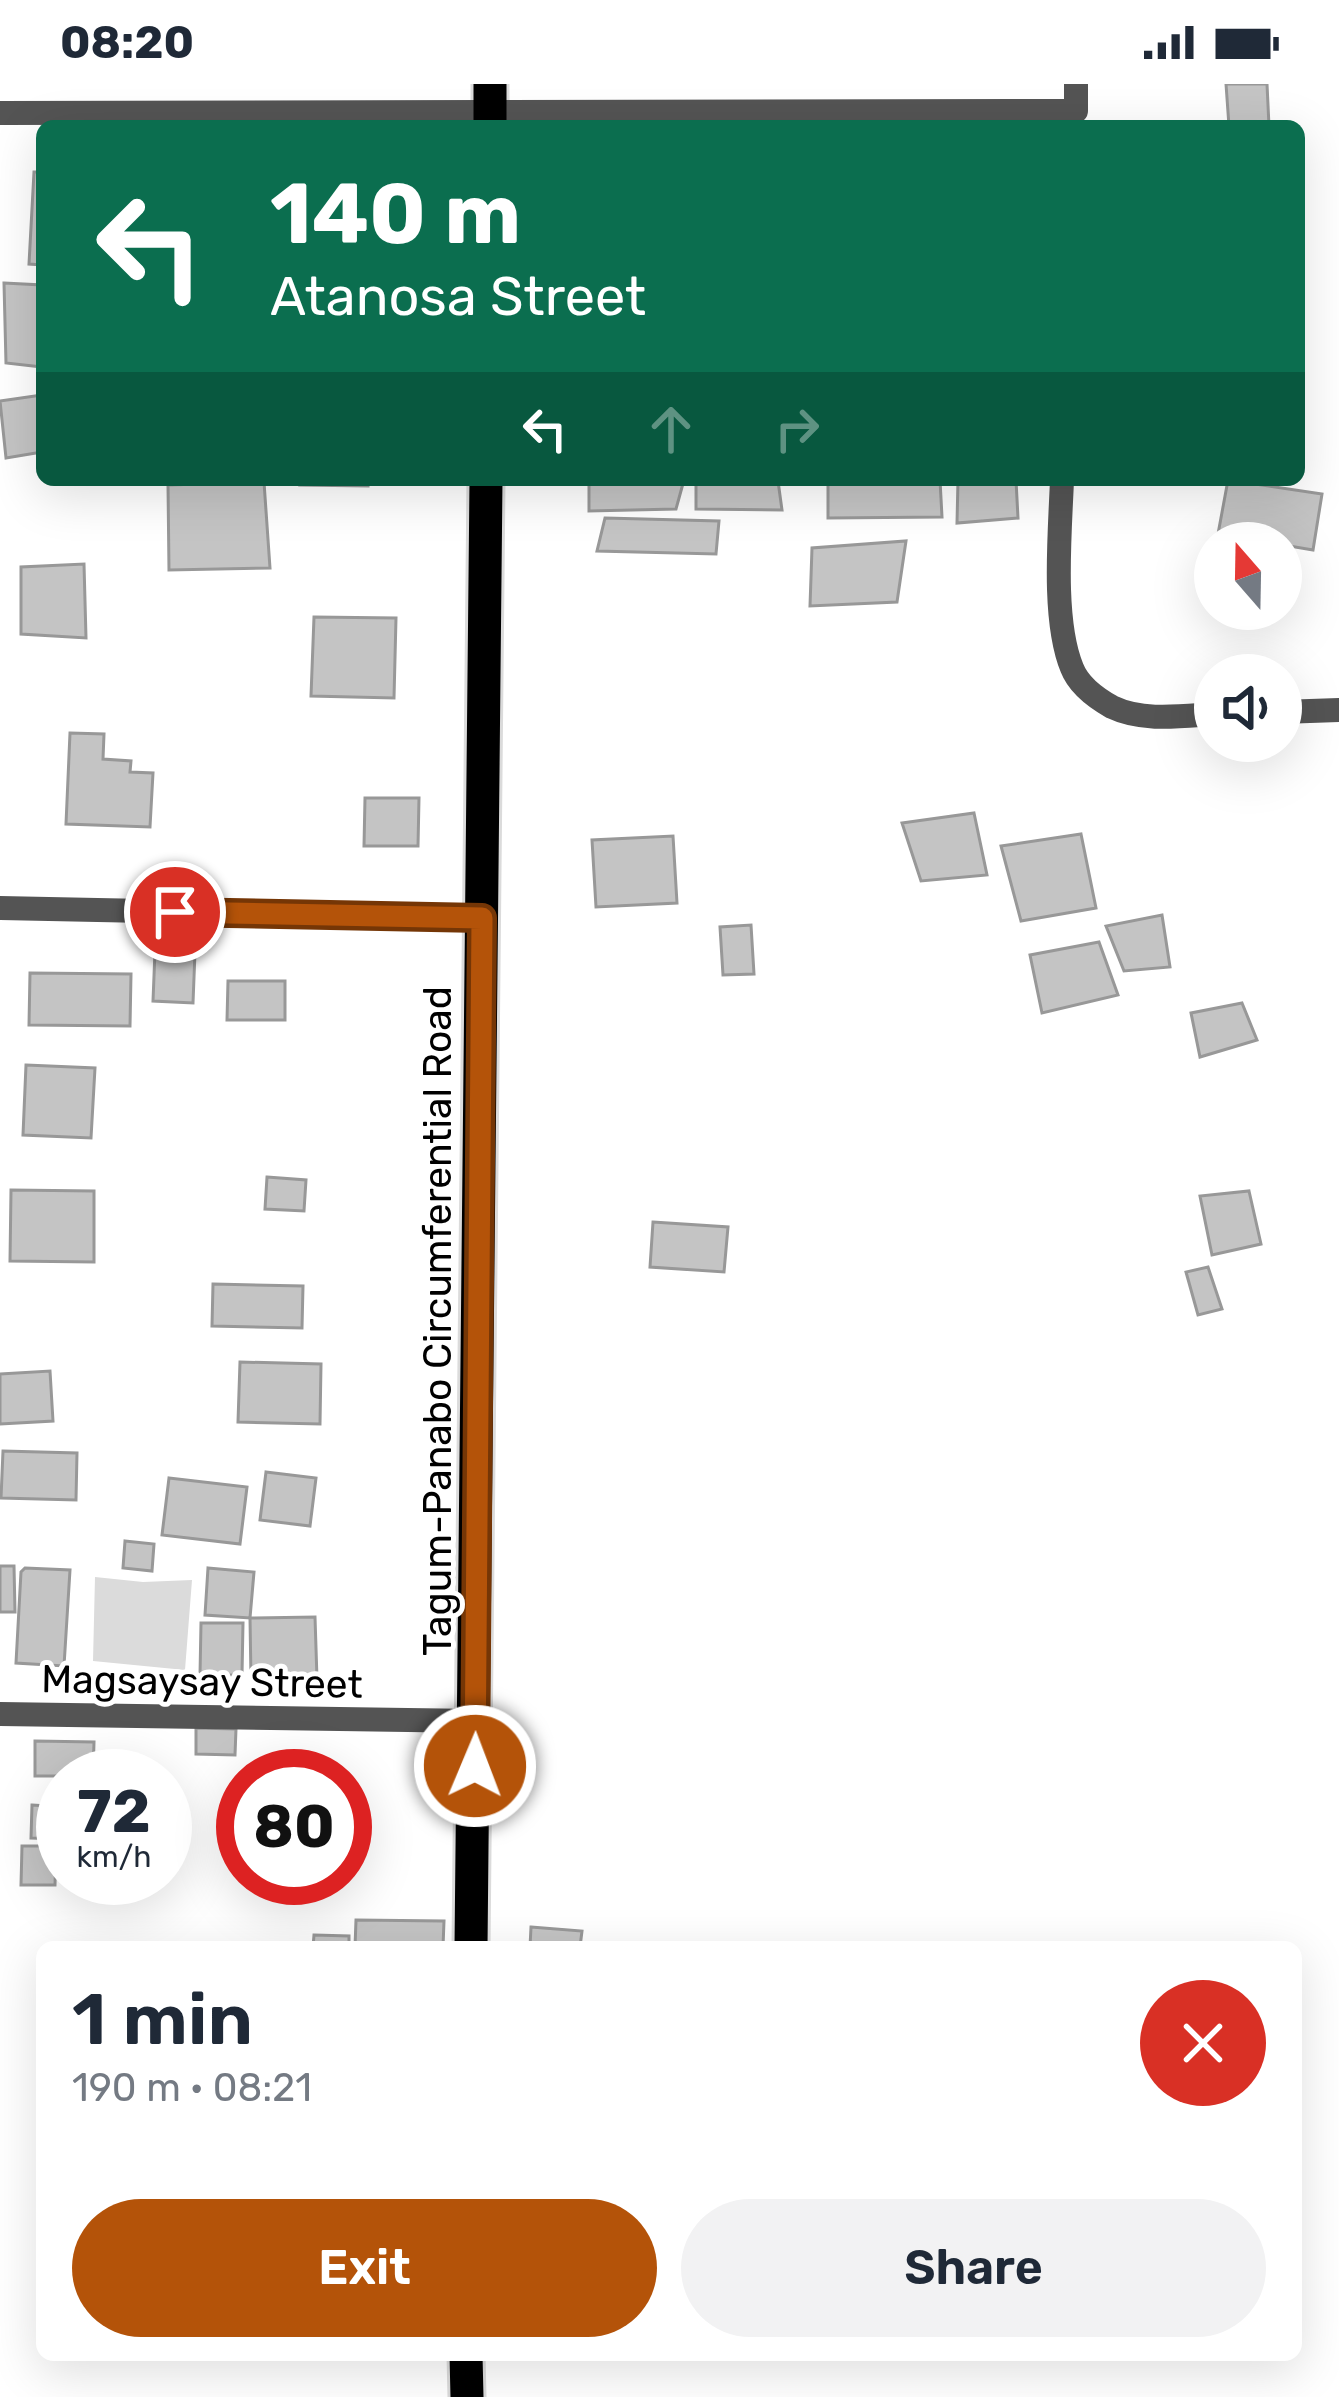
<!DOCTYPE html>
<meta charset="utf-8">
<style>
body{margin:0;font-family:Rubik,sans-serif;background:#f2f2f3;color:#1f2937;height:100vh;display:flex;flex-direction:column;font-size:45px;white-space:nowrap}
*{box-sizing:border-box;margin:0}
p{font-size:39px;color:#747a83}
.icon{flex:none;width:66px;height:66px;fill:none;stroke:currentColor;stroke-width:2;stroke-linecap:round;stroke-linejoin:round}
.map{position:relative;flex:1;overflow:hidden}
.panel{position:absolute;left:36px;top:1857px;width:1266px;height:420px;display:flex;flex-direction:column;background:#fff;border-radius:18px;box-shadow:0 12px 48px #0002}
.panel>*{flex:none}
.guide{position:absolute;left:36px;top:36px;width:1269px;height:366px;border-radius:18px;box-shadow:0 12px 48px #0002;background:#0b6e4f;color:#fff;overflow:hidden}
.needle{width:78px;rotate:340deg}
.buttons{position:absolute;left:1194px;top:438px;display:grid;gap:24px}
.buttons a{display:grid;place-items:center;width:108px;height:108px;border-radius:50%;background:#fff;box-shadow:0 12px 48px #0002;font-size:60px}
.speed{position:absolute;left:36px;top:1665px;display:flex;gap:24px;font-size:60px;font-weight:700;text-align:center}
.speed>*{display:grid;place-content:center;width:156px;height:156px;border-radius:50%;background:#fff;box-shadow:0 12px 48px #0002;line-height:1}
.speed small{font-size:30px;font-weight:400}
.speed .limit{border:18px solid #d22;background:#fff;color:#111}
.pin{position:absolute;display:grid;place-items:center;width:102px;height:102px;color:#fff;margin:-51px;border:6px solid #fff;border-radius:50%;box-shadow:0 3px 12px #0007}
.me{position:absolute;width:132px;margin:-66px;rotate:1deg;stroke-linejoin:round;filter:drop-shadow(0 0 9px #0008)}
.turn{display:flex;align-items:center;gap:42px;height:252px;padding:0 36px;font-size:54px}
.turn .icon{width:156px;height:156px;stroke-width:2.5}
.turn b{display:block;font-size:84px;line-height:102px}
.lanes{display:flex;align-items:center;height:114px;padding:0 36px;background:#0003;justify-content:center;gap:60px;direction:ltr}
.lanes .off{opacity:.35}
.round{display:grid;place-items:center;flex:none;width:126px;height:126px;border-radius:63px;background:#f2f2f3}
.overview{display:flex;align-items:center;justify-content:space-between;height:204px;padding:0 36px}
h1{font-size:72px;font-weight:600;line-height:90px}
.primary-button{display:flex;gap:24px;margin-top:auto;padding:24px 36px}
.primary-button a{flex:1;height:138px;border-radius:72px;background:#b45309;color:#fff;font-size:48px;font-weight:600;line-height:138px;text-align:center}
.primary-button a+a{background:#f2f2f3;color:#1f2937}
.status{display:flex;justify-content:space-between;align-items:center;height:84px;padding:0 60px;background:#fff;direction:ltr}
.status svg{height:33px;fill:currentColor}
.map>svg:first-child{display:block}
</style>
<div class="status"><b>08:20</b><svg viewBox="0 0 49 12"><path d="M0 12V9h3v3zM5 12V6h3v6zM10 12V3h3v9zM15 12V0h3v12zM26 1h20v11H26zM47 4h2v5h-2z"/></svg></div>
<div class="map">
<svg width="1339" height="2313" viewBox="0 0 1339 2313">
<rect width="100%" height="100%" fill="#fff"/>
<!-- green -->
<polygon fill="#dbdbdb" points="95,1493 143,1498 192,1496 185,1586 93,1577"/>
<!-- building -->
<g fill="#c4c4c4" stroke="#989898" stroke-width="3">
<polygon points="1226,0 1267,0 1269,42 1229,42"/>
<polygon points="34,88 42,88 42,181 29,180"/>
<polygon points="4,199 42,201 42,283 6,279"/>
<polygon points="42,311 42,368 6,374 0,317"/>
<polygon points="301,396 368,396 368,402 300,401"/>
<polygon points="589,396 684,396 676,425 589,427"/>
<polygon points="828,396 940,396 942,433 828,434"/>
<polygon points="958,396 1016,396 1018,434 957,439"/>
<polygon points="1228,396 1322,410 1313,466 1218,450"/>
<polygon points="778,397 782,426 696,425 696,399"/>
<polygon points="264,398 270,484 169,486 168,401"/>
<polygon points="605,434 719,437 716,470 597,467"/>
<polygon points="906,457 897,518 810,522 812,464"/>
<polygon points="84,480 86,554 21,550 21,483"/>
<polygon points="314,533 396,534 394,614 311,612"/>
<polygon points="70,649 104,650 103,675 131,677 130,688 153,689 150,743 66,740"/>
<polygon points="365,714 419,714 418,762 364,762"/>
<polygon points="974,729 987,791 921,797 902,739"/>
<polygon points="1081,750 1096,824 1021,837 1001,762"/>
<polygon points="673,752 677,819 596,823 592,756"/>
<polygon points="1162,831 1170,883 1124,887 1106,842"/>
<polygon points="751,841 754,890 723,891 720,843"/>
<polygon points="1099,858 1118,911 1042,929 1030,871"/>
<polygon points="155,867 195,868 193,919 153,917"/>
<polygon points="30,889 131,890 130,942 29,941"/>
<polygon points="228,897 285,897 285,936 227,936"/>
<polygon points="1242,919 1257,956 1200,973 1191,929"/>
<polygon points="26,981 95,984 91,1054 23,1051"/>
<polygon points="267,1093 306,1096 304,1127 265,1125"/>
<polygon points="11,1106 94,1107 94,1178 10,1177"/>
<polygon points="1249,1107 1261,1160 1212,1171 1200,1112"/>
<polygon points="653,1138 728,1143 724,1188 650,1183"/>
<polygon points="1208,1183 1222,1225 1198,1231 1186,1188"/>
<polygon points="213,1200 303,1202 302,1244 212,1242"/>
<polygon points="240,1278 321,1280 320,1340 238,1338"/>
<polygon points="50,1287 53,1337 0,1340 0,1290"/>
<polygon points="3,1367 77,1369 76,1416 1,1414"/>
<polygon points="266,1388 316,1394 310,1442 260,1436"/>
<polygon points="169,1394 247,1403 240,1460 162,1451"/>
<polygon points="125,1457 154,1460 152,1487 123,1484"/>
<polygon points="0,1482 14,1482 15,1528 0,1528"/>
<polygon points="25,1484 70,1486 64,1582 16,1579 21,1488"/>
<polygon points="208,1484 254,1488 250,1534 205,1531"/>
<polygon points="315,1533 317,1595 251,1596 250,1534"/>
<polygon points="201,1539 243,1539 242,1591 200,1591"/>
<polygon points="196,1644 236,1645 235,1671 196,1670"/>
<polygon points="35,1657 94,1658 93,1692 35,1692"/>
<polygon points="269,1676 330,1678 330,1692 269,1692"/>
<polygon points="32,1721 63,1723 63,1755 31,1754"/>
<polygon points="22,1762 56,1762 55,1801 21,1801"/>
<polygon points="356,1836 444,1837 443,1863 355,1863"/>
<polygon points="531,1843 582,1847 580,1863 586,1863 530,1863"/>
<polygon points="314,1851 349,1852 349,1863 313,1863"/>
</g>
<g fill="none" stroke-linecap="round" stroke-linejoin="round">
<defs>
<g id="trunk">
<polyline points="490,42 490,0"/>
<polyline points="471,1863 486,396"/>
<polyline points="466,2271 467,2313"/>
</g>
</defs>
<!-- trunk casing -->
<use href="#trunk" stroke="#dbdbdb" stroke-width="39"/>
<!-- minor -->
<g stroke="#545454" stroke-width="24">
<polyline points="0,29 490,28"/>
<path d="M1062,396c-2,52 -10,140 10,188 7,18 24,30 40,39 31,15 70,9 103,7"/>
<polyline points="1281,628 1339,626"/>
<polyline points="0,824 482,834"/>
</g>
<!-- tertiary -->
<g stroke="#545454" stroke-width="24">
<polyline points="490,28 1076,27 1076,0"/>
<polyline points="0,1630 476,1637"/>
</g>
<!-- trunk -->
<use href="#trunk" stroke="#000" stroke-width="33"/>
</g>
<g fill="none" stroke-linecap="round" stroke-linejoin="round">
<defs>
<polyline id="route" points="175,828 482,834 475,1682"/>
</defs>
<!-- route casing -->
<use href="#route" stroke="#753606" stroke-width="30"/>
<!-- route -->
<use href="#route" stroke="#b45309" stroke-width="21"/>
</g>
<g text-anchor="middle" stroke-width="10" stroke-linejoin="round" paint-order="stroke">
<!-- street labels -->
<g font-size="39" fill="#000" stroke="#fff">
<text transform="translate(437 1237) rotate(-90)" y="14">Tagum-Panabo Circumferential Road</text>
<text transform="translate(202 1597) rotate(1)" y="14">Magsaysay Street</text>
</g>
</g>
</svg>
<div class="buttons">
<a><svg class="needle" viewBox="-14 -14 28 28"><path d="M0-13l5 13h-10z" fill="#e53935"/><path d="M0 13l5-13h-10z" fill="#747a83"/></svg></a>
<a><svg class="icon" aria-label="sound" viewBox="0 0 24 24"><path d="M4 9h4l5-4v14l-5-4H4zM17 9q2 3 0 6"/></svg></a>
</div>
<div class="speed"><div>72<small>km/h</small></div><div class="limit">80</div></div>
<div class="pin" style="left:175px;top:828px;background:#d93025"><svg class="icon" aria-label="arrive" viewBox="0 0 24 24"><path d="M6 21V4h12l-3 4 3 4H6"/></svg></div>
<svg class="me" style="left:475px;top:1682px" viewBox="-20 -20 40 40"><circle r="17" fill="#b45309" stroke="#fff" stroke-width="3"/><path d="M0-11L8 9 0 5-8 9z" fill="#fff"/></svg>
<div class="guide">
<div class="turn"><svg class="icon" aria-label="left" viewBox="0 0 24 24"><path d="M17 20v-9H6M10 6l-5 5 5 5"/></svg><div><b>140 m</b>Atanosa Street</div></div>
<div class="lanes"><svg class="icon" aria-label="left" viewBox="0 0 24 24"><path d="M17 20v-9H6M10 6l-5 5 5 5"/></svg><svg class="icon off" aria-label="ahead" viewBox="0 0 24 24"><path d="M12 20V5M6 11l6-6 6 6"/></svg><svg class="icon off" aria-label="right" viewBox="0 0 24 24"><path d="M7 20v-9h11M14 6l5 5-5 5"/></svg></div>
</div>
<section class="panel">
<div class="overview"><div><h1>1 min</h1><p>190 m · 08:21</p></div><a class="round" style="background:#d93025;color:#fff"><svg class="icon" aria-label="close" viewBox="0 0 24 24"><path d="M6 6l12 12M18 6L6 18"/></svg></a></div>
<div class="primary-button"><a>Exit</a><a>Share</a></div>
</section>
</div>
